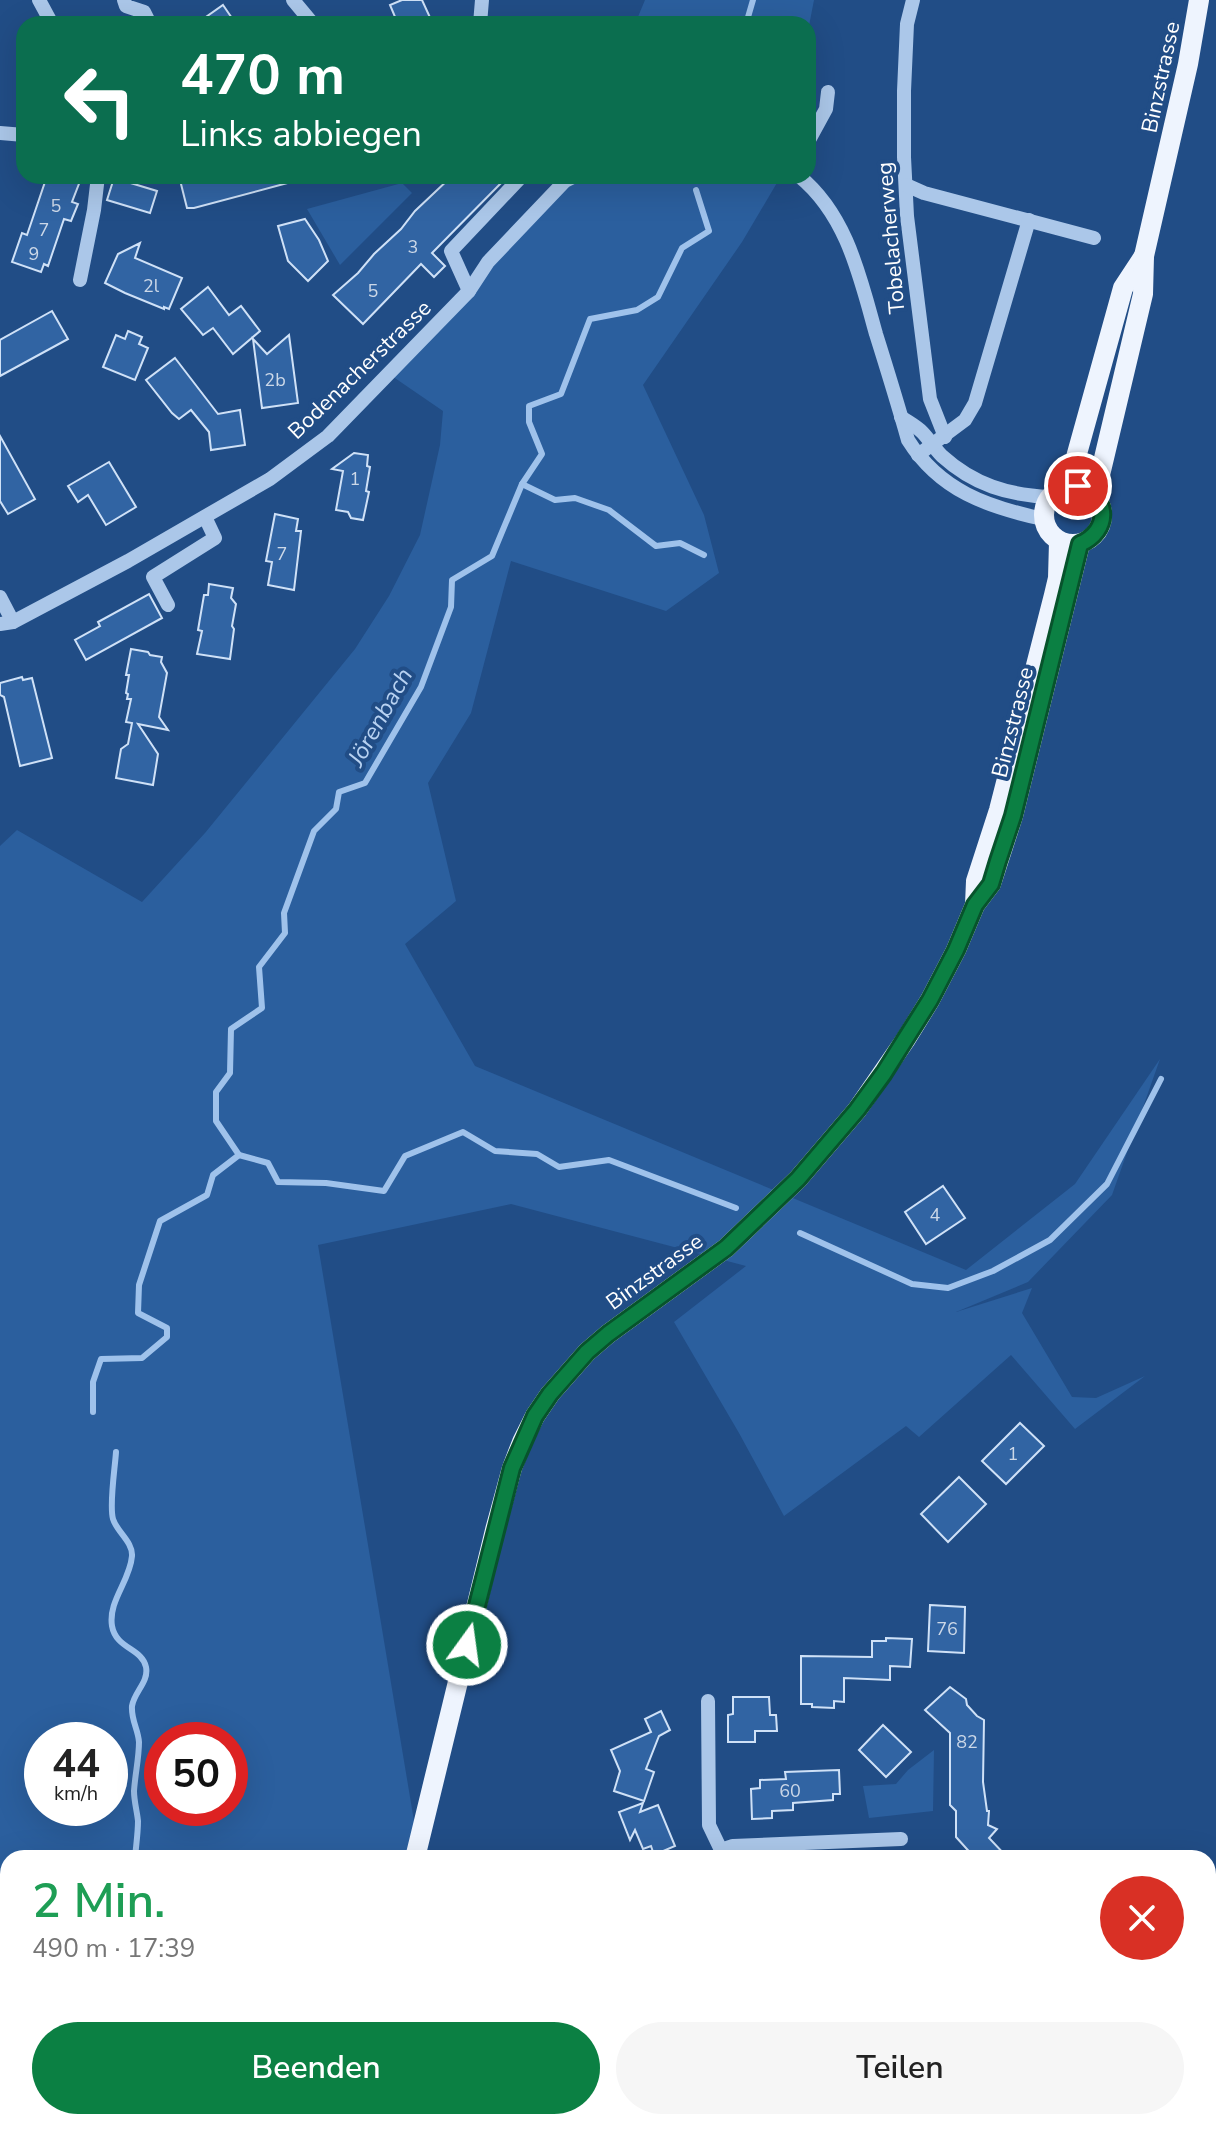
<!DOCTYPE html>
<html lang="de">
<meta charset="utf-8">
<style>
body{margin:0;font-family:"Nunito Sans",sans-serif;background:#f6f6f6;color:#222;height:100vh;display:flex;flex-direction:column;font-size:30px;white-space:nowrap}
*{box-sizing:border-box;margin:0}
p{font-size:26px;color:#767676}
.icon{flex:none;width:44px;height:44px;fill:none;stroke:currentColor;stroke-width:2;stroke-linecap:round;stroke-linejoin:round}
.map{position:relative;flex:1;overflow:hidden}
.details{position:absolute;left:0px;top:1850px;width:1216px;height:280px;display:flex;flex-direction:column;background:#fff;border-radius:24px 24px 0 0;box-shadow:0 8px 32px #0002}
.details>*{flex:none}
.banner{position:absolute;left:16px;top:16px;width:800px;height:168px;border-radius:24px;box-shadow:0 8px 32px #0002;background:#0b6e4f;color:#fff;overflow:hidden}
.speed{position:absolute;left:24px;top:1722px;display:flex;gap:16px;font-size:40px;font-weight:700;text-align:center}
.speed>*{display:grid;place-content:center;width:104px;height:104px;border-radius:50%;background:#fff;box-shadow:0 8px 32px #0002;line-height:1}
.speed small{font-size:20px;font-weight:400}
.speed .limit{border:12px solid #d22;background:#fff;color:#111}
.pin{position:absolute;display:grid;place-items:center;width:68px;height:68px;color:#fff;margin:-34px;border:4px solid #fff;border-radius:50%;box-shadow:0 2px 8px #0007}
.me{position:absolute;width:88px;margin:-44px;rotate:14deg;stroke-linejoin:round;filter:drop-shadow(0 0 6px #0008)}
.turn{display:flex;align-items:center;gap:28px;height:168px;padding:0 32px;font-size:36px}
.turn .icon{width:104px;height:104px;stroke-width:2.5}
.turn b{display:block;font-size:56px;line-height:68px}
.round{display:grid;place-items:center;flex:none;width:84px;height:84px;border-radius:42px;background:#f6f6f6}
.headline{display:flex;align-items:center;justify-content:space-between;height:136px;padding:0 32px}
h1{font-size:48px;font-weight:600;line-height:60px;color:#1e9e55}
.button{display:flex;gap:16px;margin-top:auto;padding:16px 32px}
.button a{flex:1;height:92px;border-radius:48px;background:#0b8043;color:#fff;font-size:32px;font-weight:600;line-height:92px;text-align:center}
.button a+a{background:#f6f6f6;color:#222}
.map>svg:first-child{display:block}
</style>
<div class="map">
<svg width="1216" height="2130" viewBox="0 0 1216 2130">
<rect width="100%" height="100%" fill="#214d86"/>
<!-- green -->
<g fill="#2b5f9e" fill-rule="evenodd">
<polygon points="645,0 814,0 808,31 808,24 635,24"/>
<path d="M567,176h214l-39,66 -99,143 61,130 15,58 -53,38 -155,-50 -40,152 -43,70 28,118 -51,43 70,122 491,204 109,-86 85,-125 -48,136 -84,87 -72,30 76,-24 -10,25 50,84 24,1 49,-22 -70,53 -64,-74 -92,82 -13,-11 -122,90 -45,-83 -65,-111 72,-56 -235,-62 -193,41 100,600 -3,13h-407v264l321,1 -22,7h-307v-1284l17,-16 125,72 63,-69 150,-184 34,-53 31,-61 20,-90 3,-34 -54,-37zM42,1740h68v68h-68zM162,1740h68v68h-68z"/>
<polygon points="402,183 412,193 340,265 307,209"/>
<polygon points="934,1750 933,1811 869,1818 863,1786 896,1784 908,1770"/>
</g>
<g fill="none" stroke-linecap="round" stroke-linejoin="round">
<!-- stream -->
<g stroke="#9fc2eb" stroke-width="6">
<polyline points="746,24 753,0"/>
<polyline points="522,484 555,500 575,498 609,510 656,546 680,543 704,555"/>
<polyline points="239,1155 268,1163 278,1182 326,1183 384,1191 405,1156 463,1132 495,1151 537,1154 559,1167 609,1160 736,1208"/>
<polyline points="800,1233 912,1284 948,1288 993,1271 1050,1240 1107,1184 1161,1079"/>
<polyline points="93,1412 93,1382 101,1359 142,1358 167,1337 167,1328 138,1313 139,1285 160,1221 207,1195 213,1175 239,1155 216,1121 216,1092 230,1073 231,1029 262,1008 259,967 285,933 284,913 314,831 336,809 339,792 365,783 421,687 451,607 452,580 492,556 522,484 542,454 529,422 529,406 561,394 590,319 637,310 658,297 682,248 709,231 696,190"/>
<path d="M116,1452c-1,16 -7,53 -3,67 4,13 20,23 19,37 -2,25 -24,45 -20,70 4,23 30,22 34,41 3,15 -12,25 -14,39 -1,14 6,23 7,36 0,16 -4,33 -5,49 0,10 3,20 4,30 0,12 -2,25 -3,37"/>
<polyline points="0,2032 8,2033"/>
<polyline points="249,2122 261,2130"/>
</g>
</g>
<!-- building -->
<g fill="#3164a3" stroke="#cfe1f7" stroke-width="2">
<polygon points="402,0 422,0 433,24 398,24 390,5"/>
<polygon points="223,5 236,24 196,24"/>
<polygon points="47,176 82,176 72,202 78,204 71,221 64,219 48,266 44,264 41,272 12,262 22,233 27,235"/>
<polygon points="179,176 294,176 295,181 194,208 187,208"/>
<polygon points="452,176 508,176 432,253 445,266 434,277 421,264 363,324 333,295 358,273 374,254 401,229 415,211"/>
<polygon points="114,178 157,191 150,213 107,200"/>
<polygon points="305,219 319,240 328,261 308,281 288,261 278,226"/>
<polygon points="140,243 135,258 182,278 169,309 164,307 164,309 125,293 105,283 118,254"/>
<polygon points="208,287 229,315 241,306 260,331 233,354 213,328 203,335 181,309"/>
<polygon points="52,311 68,339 0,376 0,340"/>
<polygon points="128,331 142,337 139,344 148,348 135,380 103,367 116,335 125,339"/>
<polygon points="289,335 298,403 262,408 253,339 267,354"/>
<polygon points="175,358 218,414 240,410 245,445 211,450 209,432 191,410 179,419 172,413 146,380"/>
<polygon points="0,436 35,499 8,514 0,501"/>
<polygon points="354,453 368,455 367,466 370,467 366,491 369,492 363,520 351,518 348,512 336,510 343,471 332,469"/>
<polygon points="109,462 136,507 106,525 88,495 78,502 68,486"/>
<polygon points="275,514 298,519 296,531 301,531 294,590 268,585 272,562 266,561"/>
<polygon points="209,584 233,588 231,598 236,604 232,626 234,629 230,659 197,654 202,631 198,630 204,595 208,595"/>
<polygon points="149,594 162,618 86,660 75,640 100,626 98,622"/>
<polygon points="131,649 148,652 150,655 162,657 161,662 167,673 159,717 168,730 138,724 158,754 153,785 116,778 121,749 128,744 132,723 126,722 131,699 127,699 128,694 126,693 129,675 126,675"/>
<polygon points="22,677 23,680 32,678 52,758 20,766 4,697 0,695 0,683"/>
<polygon points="943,1186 965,1218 926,1244 905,1212"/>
<polygon points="1020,1423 1044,1446 1006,1484 982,1461"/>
<polygon points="959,1477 986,1504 948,1542 921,1514"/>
<polygon points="930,1605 965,1607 964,1653 928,1651"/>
<polygon points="886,1638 912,1639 910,1667 890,1666 890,1680 844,1678 844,1702 834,1701 834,1708 812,1707 812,1704 801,1704 801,1656 872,1657 872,1641 886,1641"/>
<polygon points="950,1687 966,1699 967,1705 977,1716 984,1720 983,1782 987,1811 989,1811 988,1825 997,1829 989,1838 1008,1858 975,1858 956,1837 956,1811 950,1805 950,1733 925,1710"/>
<polygon points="733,1697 769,1697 770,1715 776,1715 777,1731 755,1731 755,1742 728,1742 728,1715 733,1714"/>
<polygon points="661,1711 670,1730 659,1736 646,1769 654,1772 644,1801 614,1791 620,1771 611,1750 651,1732 645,1719"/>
<polygon points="883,1725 911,1752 886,1777 859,1750"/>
<polygon points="839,1770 840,1794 833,1794 833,1800 793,1803 793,1810 772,1811 772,1818 752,1819 751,1789 760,1788 760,1780 786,1779 785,1772"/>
<polygon points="643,1803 640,1812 658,1805 675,1846 654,1855 651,1846 643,1849 635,1830 630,1840 619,1812"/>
</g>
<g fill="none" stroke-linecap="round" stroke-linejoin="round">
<!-- minor -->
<g stroke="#abc7e9" stroke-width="14">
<polyline points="39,0 52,24"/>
<polyline points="124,0 126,6 144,12 150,24"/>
<polyline points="293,0 313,24"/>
<polyline points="913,0 907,24 904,91 904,157 907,216 930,399 945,437"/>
<polyline points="480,24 482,0"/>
<polyline points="0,133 24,135"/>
<polyline points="808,142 826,109 828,92"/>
<path d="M799,176c48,39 61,101 77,158 11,35 22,71 32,106 32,51 80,67 135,79"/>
<polyline points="906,185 924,193 1094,238"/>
<polyline points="80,280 94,210 98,176"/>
<polyline points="469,291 451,251 522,176"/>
<path d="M901,417c7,5 15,9 21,15 7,7 12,16 20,24 32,29 66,39 108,41"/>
<polyline points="918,455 965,420 975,403 1029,220"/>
<polyline points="0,597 13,622"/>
<polyline points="168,605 153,577 215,538 205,517"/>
<polyline points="0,624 13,622 128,561 270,479 328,436 469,291 488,262 565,181 575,176"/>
<polyline points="708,1701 709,1825 721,1850 718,1857"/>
<polyline points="721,1850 733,1846 901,1839"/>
<polyline points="776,2122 779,2130"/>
<polyline points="679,2130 679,2122"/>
</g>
<!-- major -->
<g stroke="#eef4fe" stroke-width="20">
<circle cx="1073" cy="515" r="29"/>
<polyline points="1068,486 1123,288 1144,256"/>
<polyline points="1095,496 1143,294 1144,256 1188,64 1199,0"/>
<polyline points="975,905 976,881 999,810 1054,595 1058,578 1059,542"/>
<polyline points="415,1858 495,1530 512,1468 522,1442 535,1416 550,1394 587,1352 608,1334 726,1248 798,1179 857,1110 906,1039 930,1000 956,950 975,905 991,884 1013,816 1080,544"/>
<polyline points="362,2122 362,2130"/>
</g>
</g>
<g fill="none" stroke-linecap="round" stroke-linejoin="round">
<defs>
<path id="route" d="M467,1645l45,-177 23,-52 15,-22 37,-42 21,-18 118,-86 72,-69 59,-69 27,-37 46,-73 26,-50 19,-45 16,-21 7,-23 15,-45 67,-272c30,-13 30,-47 -2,-58"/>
</defs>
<!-- route casing -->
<use href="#route" stroke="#07532c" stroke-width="20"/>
<!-- route -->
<use href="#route" stroke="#0b8043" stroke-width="14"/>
</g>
<g text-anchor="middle" stroke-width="8" stroke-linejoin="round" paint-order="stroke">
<!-- number labels -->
<g font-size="18" fill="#ccd8e8">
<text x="56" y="212">5</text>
<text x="44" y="236">7</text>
<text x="413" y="253">3</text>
<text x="34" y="260">9</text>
<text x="151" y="292">2l</text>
<text x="373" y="297">5</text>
<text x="275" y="386">2b</text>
<text x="355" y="485">1</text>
<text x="282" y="560">7</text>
<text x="935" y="1221">4</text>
<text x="1013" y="1460">1</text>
<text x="947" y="1635">76</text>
<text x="967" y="1748">82</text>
<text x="790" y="1797">60</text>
</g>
<!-- street labels -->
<g font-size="22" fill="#fff" stroke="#214d86">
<text transform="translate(1160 77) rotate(-78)" y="8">Binzstrasse</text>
<text transform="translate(890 238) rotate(-95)" y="8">Tobelacherweg</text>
<text transform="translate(359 369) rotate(-44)" y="8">Bodenacherstrasse</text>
<text transform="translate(1012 722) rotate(-76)" y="8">Binzstrasse</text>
<text transform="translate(654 1271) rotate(-36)" y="8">Binzstrasse</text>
</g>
<!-- water labels -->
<g font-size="24" font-style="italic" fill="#b7d1f1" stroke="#214d86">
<text transform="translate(380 717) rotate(-61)" y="8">Jörenbach</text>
</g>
</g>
</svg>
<div class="speed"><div>44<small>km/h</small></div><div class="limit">50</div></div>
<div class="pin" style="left:1078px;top:486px;background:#d93025"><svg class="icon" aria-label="arrive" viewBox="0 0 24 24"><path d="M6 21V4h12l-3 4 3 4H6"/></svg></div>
<svg class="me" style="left:467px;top:1645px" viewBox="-20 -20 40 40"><circle r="17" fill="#0b8043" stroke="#fff" stroke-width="3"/><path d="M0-11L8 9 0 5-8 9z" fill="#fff"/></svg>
<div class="banner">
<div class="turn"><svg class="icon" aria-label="left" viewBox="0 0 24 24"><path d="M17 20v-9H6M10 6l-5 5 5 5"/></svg><div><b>470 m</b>Links abbiegen</div></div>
</div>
<section class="details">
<div class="headline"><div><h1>2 Min.</h1><p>490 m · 17:39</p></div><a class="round" style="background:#d93025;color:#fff"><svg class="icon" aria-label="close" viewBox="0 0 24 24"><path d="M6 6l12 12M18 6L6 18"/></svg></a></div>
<div class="button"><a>Beenden</a><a>Teilen</a></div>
</section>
</div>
